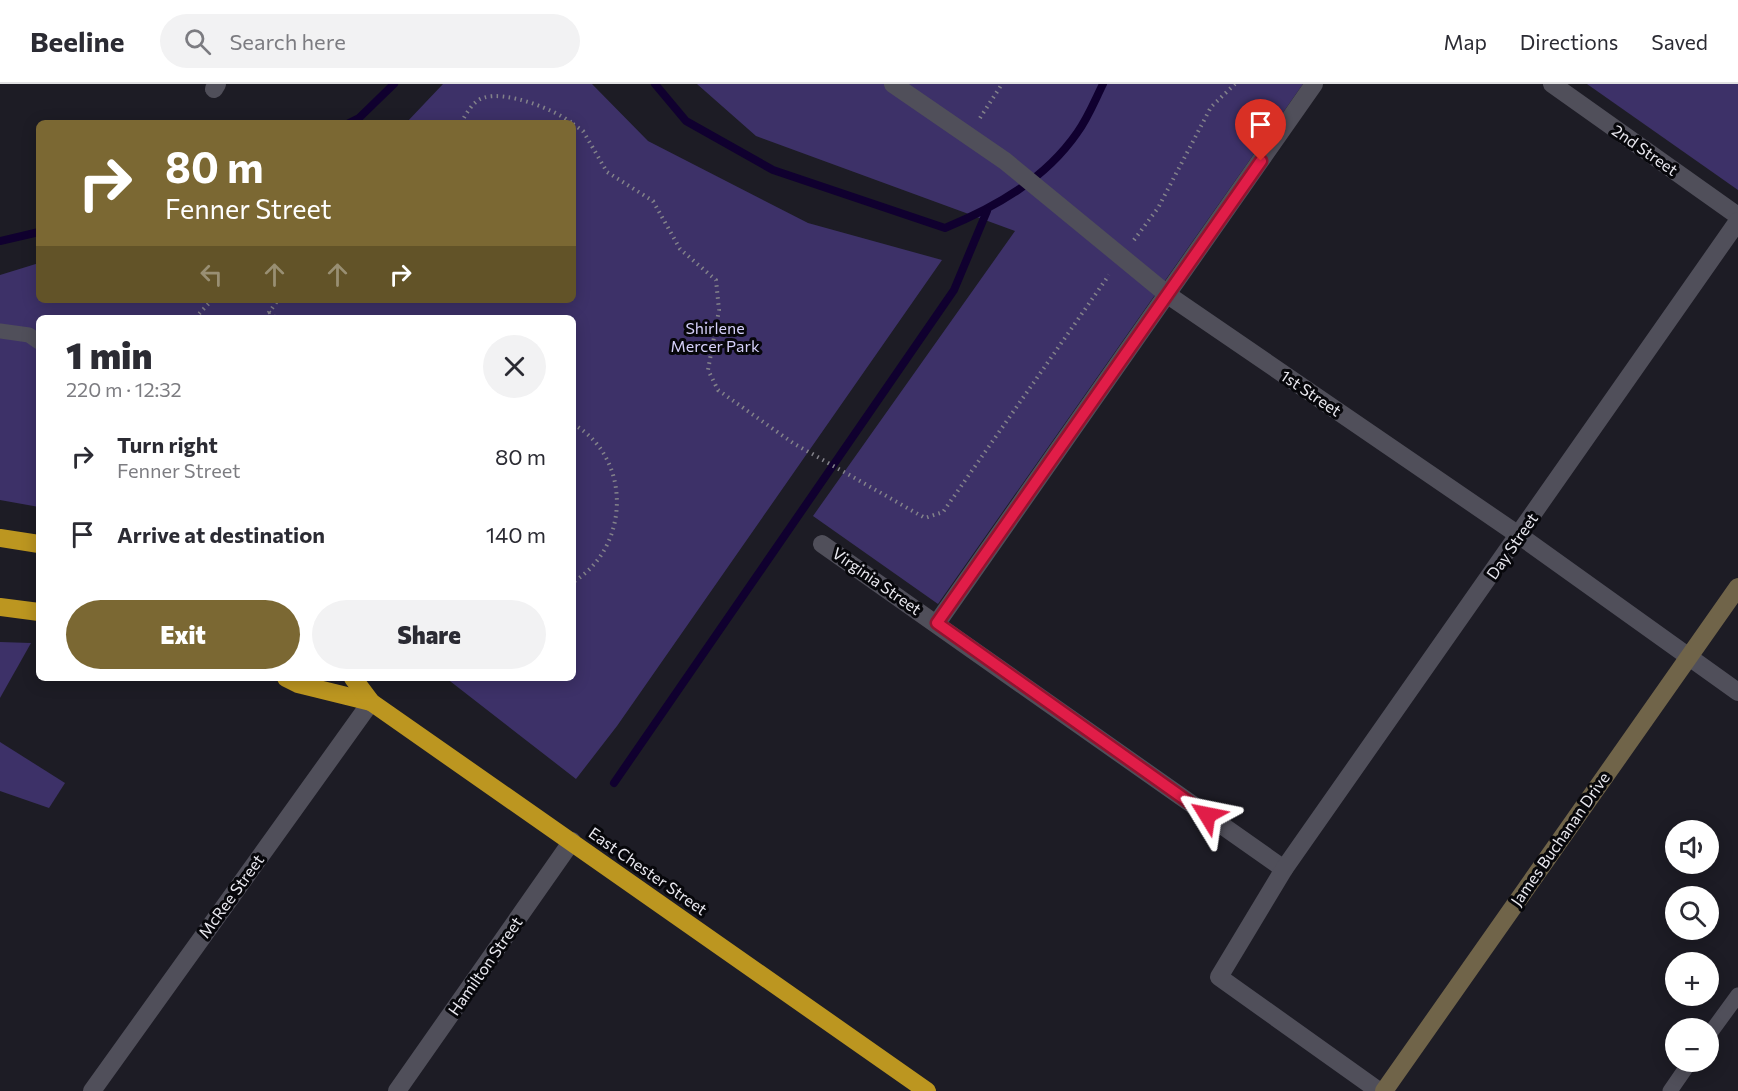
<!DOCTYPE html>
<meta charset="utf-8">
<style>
body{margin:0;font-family:Commissioner,sans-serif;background:#f2f2f3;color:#2b2b33;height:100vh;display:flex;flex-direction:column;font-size:22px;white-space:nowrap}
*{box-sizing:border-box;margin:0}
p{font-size:20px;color:#7c7c81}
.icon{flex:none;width:33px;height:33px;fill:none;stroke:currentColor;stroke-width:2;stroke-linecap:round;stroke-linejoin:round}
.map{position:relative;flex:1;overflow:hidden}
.side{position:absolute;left:36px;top:231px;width:540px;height:366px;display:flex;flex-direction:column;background:#fff;border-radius:9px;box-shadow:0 3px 15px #0003}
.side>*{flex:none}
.top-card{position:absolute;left:36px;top:36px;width:540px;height:183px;border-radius:9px;box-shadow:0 3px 15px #0003;background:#7b6833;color:#fff;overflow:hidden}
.controls{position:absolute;left:1665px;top:736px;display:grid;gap:12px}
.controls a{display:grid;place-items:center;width:54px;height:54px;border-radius:50%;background:#fff;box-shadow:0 3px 15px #0003;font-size:30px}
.pin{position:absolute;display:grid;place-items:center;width:51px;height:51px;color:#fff;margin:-62px -26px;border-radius:50% 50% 50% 0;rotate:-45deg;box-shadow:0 0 6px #0007}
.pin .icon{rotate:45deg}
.me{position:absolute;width:66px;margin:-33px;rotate:305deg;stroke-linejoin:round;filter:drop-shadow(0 0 4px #0008)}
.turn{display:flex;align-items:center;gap:21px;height:126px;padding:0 30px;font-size:27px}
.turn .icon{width:78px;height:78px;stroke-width:2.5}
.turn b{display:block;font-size:42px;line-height:51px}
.lanes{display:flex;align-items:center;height:57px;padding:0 30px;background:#0003;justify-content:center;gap:30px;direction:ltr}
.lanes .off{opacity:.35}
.round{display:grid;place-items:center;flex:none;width:63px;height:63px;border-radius:32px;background:#f2f2f3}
.headline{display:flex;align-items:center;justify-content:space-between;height:102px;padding:0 30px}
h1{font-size:36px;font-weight:800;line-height:45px}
.primary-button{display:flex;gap:12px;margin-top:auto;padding:12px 30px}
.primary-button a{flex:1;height:69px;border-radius:36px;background:#7b6833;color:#fff;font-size:24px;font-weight:800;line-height:69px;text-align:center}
.primary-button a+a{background:#f2f2f3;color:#2b2b33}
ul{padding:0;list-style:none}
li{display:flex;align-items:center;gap:18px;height:78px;padding:0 30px}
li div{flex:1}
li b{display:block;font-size:22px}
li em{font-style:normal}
header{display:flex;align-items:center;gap:36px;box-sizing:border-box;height:84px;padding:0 30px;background:#fff;border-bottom:2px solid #e1e1e2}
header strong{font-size:28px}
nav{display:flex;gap:33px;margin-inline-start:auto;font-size:21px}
.search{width:420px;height:54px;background:#f2f2f3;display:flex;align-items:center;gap:15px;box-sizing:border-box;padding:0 21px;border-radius:33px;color:#7c7c81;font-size:22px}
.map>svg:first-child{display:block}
</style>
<header>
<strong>Beeline</strong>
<div class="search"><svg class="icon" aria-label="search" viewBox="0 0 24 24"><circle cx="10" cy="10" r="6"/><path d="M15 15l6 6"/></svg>Search here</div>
<nav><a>Map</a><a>Directions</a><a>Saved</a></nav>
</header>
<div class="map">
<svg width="1738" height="1007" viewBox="0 0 1738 1007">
<rect width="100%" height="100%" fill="#1d1c25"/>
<!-- green -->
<g fill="#3d3168">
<polygon points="443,0 592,0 648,57 808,139 942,176 617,642 576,695 446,594 573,594 573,234 39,234 39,423 0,416 0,191 39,179 39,216 573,216 573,39 406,39"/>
<polygon points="697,0 1303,0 938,520 813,432 1015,147 756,52"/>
<polygon points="1587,0 1738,0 1738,106"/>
<polygon points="0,558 31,559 0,614"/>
<polygon points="0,658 65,699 49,724 0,707"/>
</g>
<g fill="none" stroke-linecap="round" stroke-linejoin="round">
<!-- stream -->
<g stroke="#10002f" stroke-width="8">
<path d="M655,0l31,37 87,49 172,58c51,-21 100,-49 132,-95 11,-15 18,-33 26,-49"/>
<polyline points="349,39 359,34 394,0"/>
<polyline points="0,157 39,148"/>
<polyline points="614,699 954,206 987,127"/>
</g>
<!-- path -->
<g stroke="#83828a" stroke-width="4" stroke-dasharray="1.5 4.5" stroke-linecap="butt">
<polyline points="980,34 1002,0"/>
<path d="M461,39c5,-9 12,-22 22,-25 22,-8 71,11 89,25"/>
<polyline points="573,40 583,47 607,88 653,117 680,165 716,196 719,226 708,286 718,306 793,359 925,434 943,428 1109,191"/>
<polyline points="1134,156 1158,124 1211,23 1235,0"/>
<polyline points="269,228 276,234"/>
<polyline points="195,234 212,216"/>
<polyline points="265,234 278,216"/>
<path d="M573,340c60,34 57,124 0,158"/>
</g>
<!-- lane -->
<g stroke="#504f5a" stroke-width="15">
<polyline points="0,247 29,251 39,258"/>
<polyline points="1708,952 1738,911"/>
<polyline points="1670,1007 1690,978"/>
</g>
<!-- street -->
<g stroke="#504f5a" stroke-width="18">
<polyline points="893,0 1005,77 1168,211 1520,452 1738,608"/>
<polyline points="1552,0 1738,132"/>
<polyline points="214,5 217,0"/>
<polyline points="822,460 1284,785"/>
<polyline points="937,539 1314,0"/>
<polyline points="92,1007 371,618"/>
<polyline points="397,1007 572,757"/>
<polyline points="1379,1007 1219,893 1284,785 1738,137"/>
</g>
<!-- secondary -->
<polyline stroke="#706449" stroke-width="18" points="1384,1007 1738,503"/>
<!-- highway -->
<g stroke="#bc9620" stroke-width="18">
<polyline points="0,454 39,460"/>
<polyline points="0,523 39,528"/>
<polyline points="286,594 298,600 371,618"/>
<polyline points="353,594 371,618 927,1007"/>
</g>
</g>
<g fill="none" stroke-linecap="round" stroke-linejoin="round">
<defs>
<polyline id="route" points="1207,731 937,539 1261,77"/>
</defs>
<!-- route casing -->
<use href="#route" stroke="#92132f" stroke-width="15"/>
<!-- route -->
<use href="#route" stroke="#e11d48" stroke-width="10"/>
</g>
<g text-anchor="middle" stroke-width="6" stroke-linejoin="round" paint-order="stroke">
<!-- street labels -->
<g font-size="16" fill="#e9e8ef" stroke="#07070b">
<text transform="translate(1645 66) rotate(35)" y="6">2nd Street</text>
<text transform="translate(1311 309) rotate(34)" y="6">1st Street</text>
<text transform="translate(1512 462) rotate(-55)" y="6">Day Street</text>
<text transform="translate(877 497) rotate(35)" y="6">Virginia Street</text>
<text transform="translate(1560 755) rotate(-55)" y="6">James Buchanan Drive</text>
<text transform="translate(648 787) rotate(35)" y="6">East Chester Street</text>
<text transform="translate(231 812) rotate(-54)" y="6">McRee Street</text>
<text transform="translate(485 882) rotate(-55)" y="6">Hamilton Street</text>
</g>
<!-- park labels -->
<g font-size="16" fill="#d6d1fa" stroke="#07070b">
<text x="715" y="250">Shirlene<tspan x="715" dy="18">Mercer Park</tspan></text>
</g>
</g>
</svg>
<div class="controls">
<a><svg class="icon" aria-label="sound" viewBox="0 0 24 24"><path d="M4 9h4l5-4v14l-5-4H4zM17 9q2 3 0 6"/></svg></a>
<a><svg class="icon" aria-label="search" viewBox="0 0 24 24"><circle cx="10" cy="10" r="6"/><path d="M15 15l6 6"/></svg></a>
<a>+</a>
<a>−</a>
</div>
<div class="pin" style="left:1261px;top:77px;background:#d93025"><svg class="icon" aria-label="arrive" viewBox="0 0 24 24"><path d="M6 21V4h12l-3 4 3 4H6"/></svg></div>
<svg class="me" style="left:1207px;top:731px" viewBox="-20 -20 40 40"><path d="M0-17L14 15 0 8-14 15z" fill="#e11d48" stroke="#fff" stroke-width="4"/></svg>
<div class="top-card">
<div class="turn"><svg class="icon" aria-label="right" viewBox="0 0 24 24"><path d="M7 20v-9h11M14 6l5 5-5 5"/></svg><div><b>80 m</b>Fenner Street</div></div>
<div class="lanes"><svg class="icon off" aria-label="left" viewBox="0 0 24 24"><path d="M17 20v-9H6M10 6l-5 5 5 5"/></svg><svg class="icon off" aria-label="ahead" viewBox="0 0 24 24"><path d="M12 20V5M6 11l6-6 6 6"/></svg><svg class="icon off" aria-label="ahead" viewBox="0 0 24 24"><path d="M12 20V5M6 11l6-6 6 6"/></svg><svg class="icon" aria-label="right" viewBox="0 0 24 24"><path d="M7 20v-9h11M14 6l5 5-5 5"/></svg></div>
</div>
<section class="side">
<div class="headline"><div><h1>1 min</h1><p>220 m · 12:32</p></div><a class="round"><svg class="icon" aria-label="close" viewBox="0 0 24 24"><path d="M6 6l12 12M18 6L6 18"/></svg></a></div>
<ul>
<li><svg class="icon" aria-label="right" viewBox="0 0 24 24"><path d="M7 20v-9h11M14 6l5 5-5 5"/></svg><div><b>Turn right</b><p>Fenner Street</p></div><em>80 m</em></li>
<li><svg class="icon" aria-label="arrive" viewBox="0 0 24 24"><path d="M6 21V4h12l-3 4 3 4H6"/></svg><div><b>Arrive at destination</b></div><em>140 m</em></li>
</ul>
<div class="primary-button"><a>Exit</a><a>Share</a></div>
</section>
</div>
